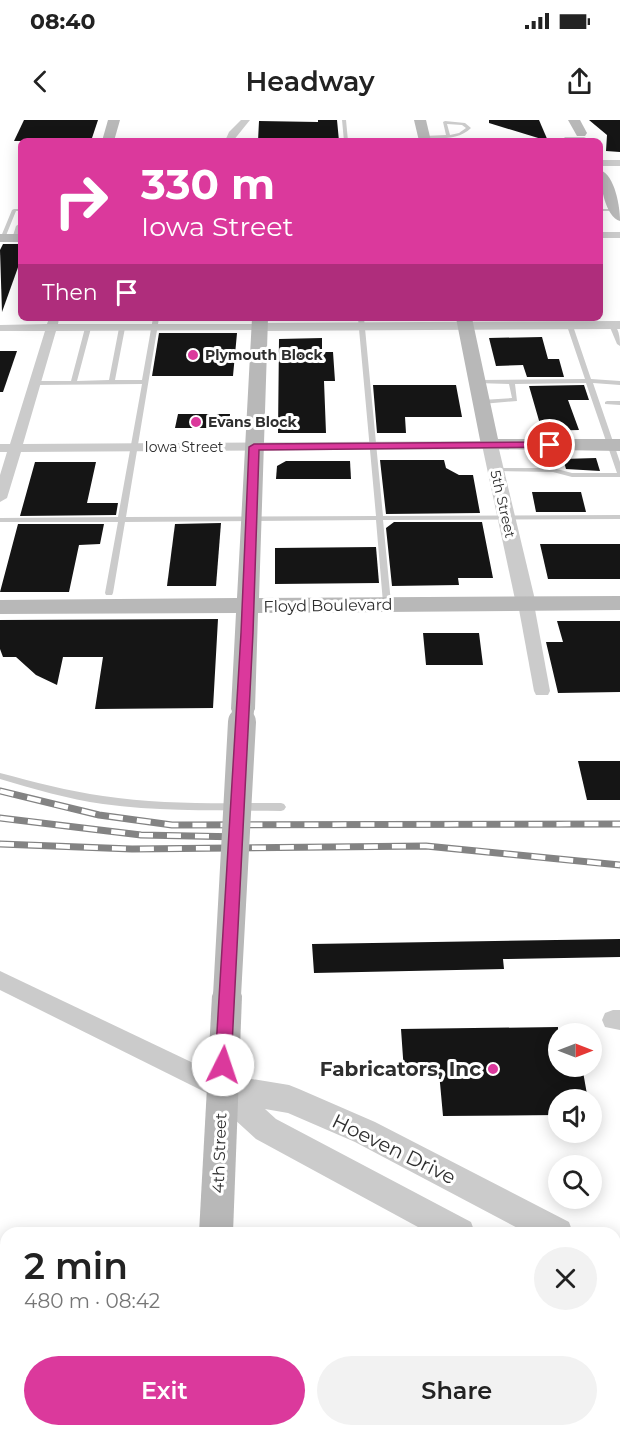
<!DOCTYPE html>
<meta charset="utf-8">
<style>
body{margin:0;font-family:Montserrat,sans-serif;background:#f2f2f2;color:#222;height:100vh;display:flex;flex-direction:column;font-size:22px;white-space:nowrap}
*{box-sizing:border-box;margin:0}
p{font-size:20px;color:#767676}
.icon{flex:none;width:33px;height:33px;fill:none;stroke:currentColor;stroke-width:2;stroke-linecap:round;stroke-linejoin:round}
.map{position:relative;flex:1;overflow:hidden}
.sheet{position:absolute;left:0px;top:1107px;width:621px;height:210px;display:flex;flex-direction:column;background:#fff;border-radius:18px 18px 0 0;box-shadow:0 3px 15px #0003}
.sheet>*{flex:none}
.guide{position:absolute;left:18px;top:18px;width:585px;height:183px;border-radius:9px;box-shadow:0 3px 15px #0003;background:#db399c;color:#fff;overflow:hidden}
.needle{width:39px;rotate:90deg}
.controls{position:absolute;left:548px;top:903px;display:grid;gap:12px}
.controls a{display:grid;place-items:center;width:54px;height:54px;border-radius:50%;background:#fff;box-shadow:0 3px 15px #0003;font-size:30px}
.pin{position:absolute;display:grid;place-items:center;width:51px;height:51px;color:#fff;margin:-26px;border:3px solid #fff;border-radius:50%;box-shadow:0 2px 6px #0007}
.me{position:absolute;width:66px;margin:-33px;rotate:4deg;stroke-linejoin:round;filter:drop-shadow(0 0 4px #0008)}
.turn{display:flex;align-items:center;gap:21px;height:126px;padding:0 24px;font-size:27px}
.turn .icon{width:78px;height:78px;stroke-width:2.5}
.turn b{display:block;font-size:42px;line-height:51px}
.then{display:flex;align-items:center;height:57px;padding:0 24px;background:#0003;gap:12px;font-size:22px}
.round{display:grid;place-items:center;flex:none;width:63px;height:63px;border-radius:32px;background:#f2f2f2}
.summary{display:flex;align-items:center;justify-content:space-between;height:102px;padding:0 24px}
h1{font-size:36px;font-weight:600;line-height:45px}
.button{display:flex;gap:12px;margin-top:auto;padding:12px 24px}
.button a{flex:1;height:69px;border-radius:36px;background:#db399c;color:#fff;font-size:24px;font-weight:600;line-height:69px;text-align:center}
.button a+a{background:#f2f2f2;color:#222}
.status{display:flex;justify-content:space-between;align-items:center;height:42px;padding:0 30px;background:#fff;direction:ltr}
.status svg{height:16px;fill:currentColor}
header{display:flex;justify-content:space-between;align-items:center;height:78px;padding:0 24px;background:#fff;font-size:27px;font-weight:600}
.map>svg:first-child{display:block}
</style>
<div class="status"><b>08:40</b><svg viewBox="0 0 49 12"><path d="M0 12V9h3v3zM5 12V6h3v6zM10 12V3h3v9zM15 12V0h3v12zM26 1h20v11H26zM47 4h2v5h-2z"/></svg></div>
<header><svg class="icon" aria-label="back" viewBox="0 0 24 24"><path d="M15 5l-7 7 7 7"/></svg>Headway<svg class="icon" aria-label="share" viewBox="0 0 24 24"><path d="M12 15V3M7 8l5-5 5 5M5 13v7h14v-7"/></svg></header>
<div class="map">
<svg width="620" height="1317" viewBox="0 0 620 1317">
<rect width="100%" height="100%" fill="#fff"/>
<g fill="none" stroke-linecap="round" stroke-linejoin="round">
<!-- river -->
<g fill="#c9e9e4" fill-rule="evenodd">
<polygon points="0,1137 6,1139 6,1185 0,1183"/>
<polygon points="238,1311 294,1311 296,1317 241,1317"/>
</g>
</g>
<!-- building -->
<g fill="#151515">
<polygon points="24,0 98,0 91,21 14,21"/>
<polygon points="318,0 337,0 339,21 258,21 259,1 318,2"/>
<polygon points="489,0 539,0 548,21 489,3"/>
<polygon points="589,0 620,0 620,32 606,31 607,15"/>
<polygon points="3,124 21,124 21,139 2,192 0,130"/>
<polygon points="159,213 237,213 233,256 152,256"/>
<polygon points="542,217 548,239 559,239 564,257 527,257 523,245 496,246 489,218"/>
<polygon points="322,218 322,232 333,232 335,261 324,261 326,313 278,313 279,219"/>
<polygon points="0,231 17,231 3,272 0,272"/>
<polygon points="373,265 456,265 462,297 405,297 406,313 377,313"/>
<polygon points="584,265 589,280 568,280 579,310 542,311 529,266"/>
<polygon points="178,294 230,294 229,308 175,308"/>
<polygon points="596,338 600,351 566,349 563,339"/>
<polygon points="380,340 444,340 446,348 459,355 473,355 480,393 386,394"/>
<polygon points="286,341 350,341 351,359 276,359 277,346"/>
<polygon points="35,342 96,342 87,383 118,383 116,395 20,396"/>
<polygon points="532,372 581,372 586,392 536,392"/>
<polygon points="394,402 482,402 493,458 458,458 459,465 392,466 386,408"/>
<polygon points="221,403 216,466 167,466 175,404"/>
<polygon points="18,404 104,404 100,424 79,425 69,472 0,472"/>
<polygon points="540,424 620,424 620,459 548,459"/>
<polygon points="376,427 379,463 275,464 275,428"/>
<polygon points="218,499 213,588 95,589 103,537 63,537 57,565 36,555 16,537 3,537 0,529 0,500"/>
<polygon points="557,501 620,501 620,572 558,573 546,522 563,522"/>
<polygon points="423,513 479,513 483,545 426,545"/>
<polygon points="578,641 620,641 620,680 587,680"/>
<polygon points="620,819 620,837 503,839 504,849 314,853 312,824"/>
<polygon points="558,907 558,946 582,946 588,980 558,980 558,995 443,996 439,952 404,952 401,909"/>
</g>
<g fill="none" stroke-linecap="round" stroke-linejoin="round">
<!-- service -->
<g fill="#cbcbcb" fill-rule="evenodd">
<polygon points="342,0 346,0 348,21 344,21"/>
<path d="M445,1l20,2 6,5c-12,12 -32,11 -49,10l2,-2 22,-1 -3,-13zM447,4l15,1 4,3 -7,5 -9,2z"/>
<polygon points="565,17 584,17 586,18 584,19 563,19"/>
<polygon points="14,89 21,89 21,91 16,91 5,118 0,119 12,90"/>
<polygon points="600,89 617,89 619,90 617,91 600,91"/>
<polygon points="19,104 21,105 17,118 12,119 16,106"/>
<polygon points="153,198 159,198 126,397 376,396 358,198 364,198 383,396 620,395 620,399 383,400 391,483 387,486 383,483 376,400 125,402 113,473 112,475 106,475 105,473 118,402 0,402 0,398 118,397 142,264 35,265 32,263 35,261 71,261 85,208 88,206 91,208 77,261 109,260 119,208 122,206 125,208 115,260 142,260"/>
<path d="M612,203c7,4 8,15 8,23l-3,-2 -8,-19z"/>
<polygon points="568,205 573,206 591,259 620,261 620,265 593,263 620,342 620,357 572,357 553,352 494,351 493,350 496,348 553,348 572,353 617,353 586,263 515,264 517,281 482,284 479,282 482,280 512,278 509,264 476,263 475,262 478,260 585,259 567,206"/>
<polygon points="607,281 620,281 620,285 605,284 605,282"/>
<path d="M0,653c34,9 68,18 103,23 59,9 119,7 178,7l3,1 2,3 -2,3 -3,1c-60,-1 -119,1 -178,-7 -35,-5 -69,-15 -103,-25z"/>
</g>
<!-- minor -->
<g fill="#cbcbcb" fill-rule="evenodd">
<polygon points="241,0 250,0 233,21 225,21 229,12"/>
<rect x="600" y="40" width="20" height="6"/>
<rect x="600" y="112" width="20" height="6"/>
<polygon points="49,198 59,198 58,204 260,204 266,207 260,210 56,211 23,324 490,321 497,325 490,329 21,332 7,378 0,382 0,355 7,332 0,332 0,324 10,324 45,211 0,211 0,205 47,204"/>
<polygon points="526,479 534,484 550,571 548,575 536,575 534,571 518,484"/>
<polygon points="0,851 229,960 232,968 229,976 221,979 213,976 0,870"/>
<polygon points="613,890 620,890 620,910 605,907 602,900 605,893"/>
</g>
<!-- tertiary -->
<g fill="#cbcbcb" fill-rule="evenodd">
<polygon points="620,201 620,209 260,211 253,207 260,203"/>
<polygon points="490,320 498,325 536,484 533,489 526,490 519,489 516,484 482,325"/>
<polygon points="221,954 289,965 299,969 375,1002 569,1102 573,1113 527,1113 355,1022 288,993 265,989 276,999 471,1102 475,1113 429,1113 256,1019 211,978 207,968 211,958"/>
<polygon points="615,1127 620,1129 620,1162 615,1160"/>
<polygon points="615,1180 620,1182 620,1215 615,1213"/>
</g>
<!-- secondary -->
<g fill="#b8b8b8" fill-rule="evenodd">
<polygon points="108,0 120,0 114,21 102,21"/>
<polygon points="414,0 426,0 431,21 419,21"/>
<polygon points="568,0 580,0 587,13 585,16 577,16"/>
<path d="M600,50c15,5 20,37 20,51 -15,-4 -20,-37 -20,-51z"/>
<rect x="0" y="114" width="21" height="8"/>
<polygon points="252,198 268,198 259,478 620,476 620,490 258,493 255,589 252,595 243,598 234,595 231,589 236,493 0,494 0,480 237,478"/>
<polygon points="456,198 472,198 498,319 620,319 620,331 483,329 481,325"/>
<polygon points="227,862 238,866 242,876 233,1113 199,1113 212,876 216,866"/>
<polygon points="189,1311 227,1311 226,1317 188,1317"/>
</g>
<defs>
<g id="rail">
<polyline points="0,671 99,695 172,705 620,704"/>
<polyline points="0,698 141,715 242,717"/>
<polyline points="0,724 132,729 426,726 620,745"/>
</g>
</defs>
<!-- rail casing -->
<use href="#rail" stroke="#838383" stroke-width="7"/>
<!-- rail -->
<use href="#rail" stroke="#fff" stroke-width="4.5" stroke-dasharray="14" stroke-linecap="butt"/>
<!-- secondary-bridge-far1 -->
<polyline stroke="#b8b8b8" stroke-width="22" points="242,604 243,589"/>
<!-- secondary-bridge -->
<polyline stroke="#b8b8b8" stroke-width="28" points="227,876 242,602"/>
</g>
<!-- route -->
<polygon fill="#db399c" stroke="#8e2565" stroke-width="1.5" points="550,322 554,323 554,327 259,330 253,513 231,945 229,951 223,953 217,951 215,945 241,513 249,327 254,324"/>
<!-- markers -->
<g fill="#db399c" stroke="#fff" stroke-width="2">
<circle cx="193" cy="235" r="6"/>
<circle cx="196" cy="302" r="6"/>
<circle cx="493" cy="949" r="6"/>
</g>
<g text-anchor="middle" stroke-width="6" stroke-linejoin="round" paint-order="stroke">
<!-- far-poi labels -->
<g font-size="14" font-weight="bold" fill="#2e2e2e" stroke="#fff" text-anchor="start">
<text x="205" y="240">Plymouth Block</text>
<text x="208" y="307">Evans Block</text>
</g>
<!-- far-street labels -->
<g font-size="14" fill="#2e2e2e" stroke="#fff">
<text x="184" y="332">Iowa Street</text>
<text transform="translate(503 384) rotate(77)" y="5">5th Street</text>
</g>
<!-- street labels -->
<g font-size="16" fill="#2e2e2e" stroke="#fff">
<text transform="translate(328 485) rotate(-1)" y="6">Floyd Boulevard</text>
<text transform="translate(219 1033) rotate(-88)" y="6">4th Street</text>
</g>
<!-- near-poi labels -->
<g font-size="20" font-weight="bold" fill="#2e2e2e" stroke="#fff" text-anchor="end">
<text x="481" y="956">Fabricators, Inc</text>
</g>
<!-- near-street labels -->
<g font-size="20" fill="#2e2e2e" stroke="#fff">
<text transform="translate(394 1029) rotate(26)" y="7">Hoeven Drive</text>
</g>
</g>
</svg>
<div class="controls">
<a><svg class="needle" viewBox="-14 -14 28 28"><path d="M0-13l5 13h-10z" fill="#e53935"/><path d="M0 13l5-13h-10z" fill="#767676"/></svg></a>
<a><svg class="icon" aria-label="sound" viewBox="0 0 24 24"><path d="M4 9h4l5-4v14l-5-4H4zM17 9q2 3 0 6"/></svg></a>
<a><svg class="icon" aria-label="search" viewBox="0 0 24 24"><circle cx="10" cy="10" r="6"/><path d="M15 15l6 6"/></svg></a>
</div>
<div class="pin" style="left:550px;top:325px;background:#d93025"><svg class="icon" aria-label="arrive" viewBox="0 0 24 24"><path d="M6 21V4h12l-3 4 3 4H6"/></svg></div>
<svg class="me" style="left:223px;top:945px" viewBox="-20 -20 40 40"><circle r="19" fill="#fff"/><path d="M0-13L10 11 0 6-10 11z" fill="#db399c"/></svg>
<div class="guide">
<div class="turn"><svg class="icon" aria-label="right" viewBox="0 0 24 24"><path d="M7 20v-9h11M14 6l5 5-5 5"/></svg><div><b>330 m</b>Iowa Street</div></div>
<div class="then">Then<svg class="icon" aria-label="arrive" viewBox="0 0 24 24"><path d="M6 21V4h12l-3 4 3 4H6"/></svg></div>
</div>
<section class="sheet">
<div class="summary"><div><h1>2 min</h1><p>480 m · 08:42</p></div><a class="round"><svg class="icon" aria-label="close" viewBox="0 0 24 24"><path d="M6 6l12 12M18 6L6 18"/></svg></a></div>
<div class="button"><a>Exit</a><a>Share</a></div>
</section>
</div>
